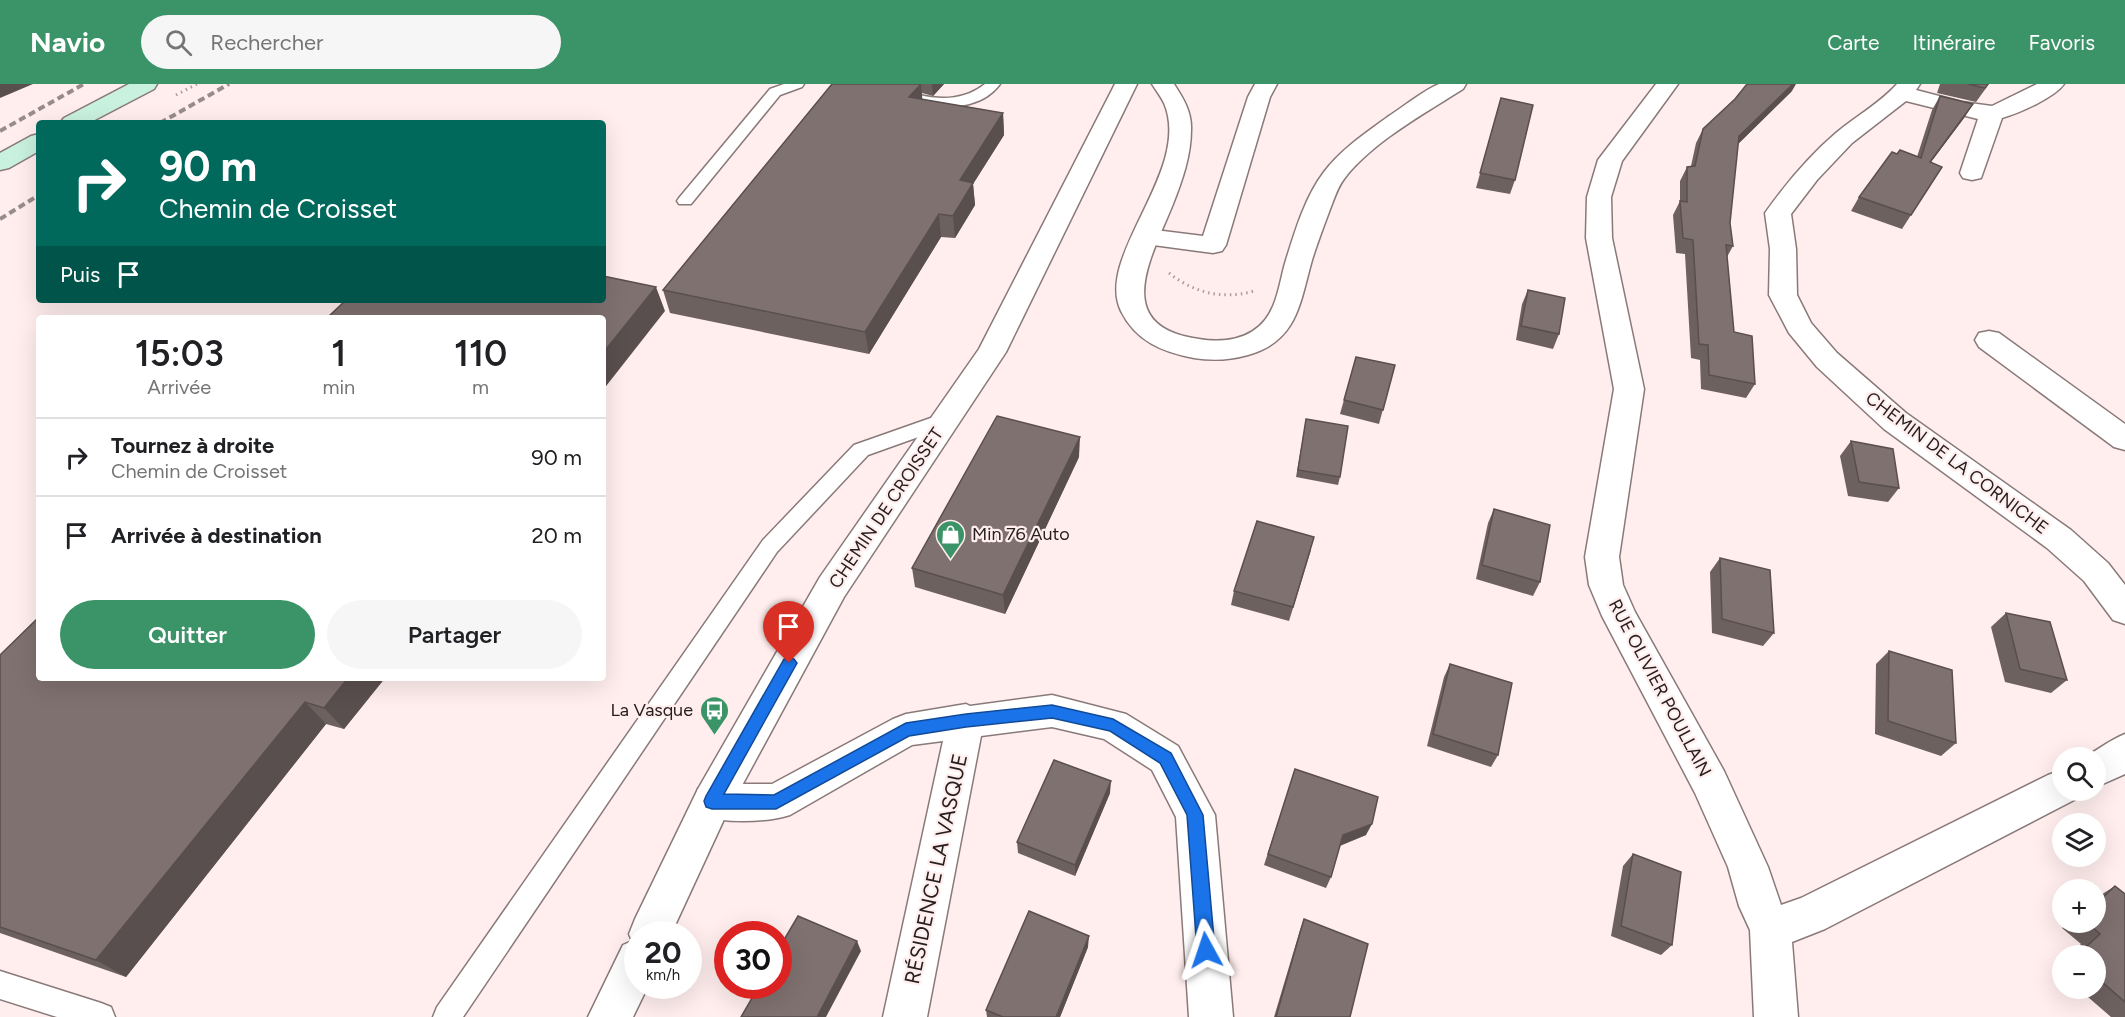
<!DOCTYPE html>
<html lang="fr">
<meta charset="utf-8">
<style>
body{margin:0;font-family:Figtree,sans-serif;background:#f6f6f6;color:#202124;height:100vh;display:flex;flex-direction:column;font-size:22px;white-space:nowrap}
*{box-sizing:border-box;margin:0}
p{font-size:20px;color:#757577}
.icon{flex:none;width:33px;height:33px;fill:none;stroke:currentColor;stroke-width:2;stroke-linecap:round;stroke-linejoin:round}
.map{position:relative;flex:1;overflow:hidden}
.details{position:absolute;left:36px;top:231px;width:570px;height:366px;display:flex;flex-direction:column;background:#fff;border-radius:6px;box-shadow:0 6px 24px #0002}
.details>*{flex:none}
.banner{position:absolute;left:36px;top:36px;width:570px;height:183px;border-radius:6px;box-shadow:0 6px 24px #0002;background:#00695c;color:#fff;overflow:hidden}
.fabs{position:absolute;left:2052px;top:663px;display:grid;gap:12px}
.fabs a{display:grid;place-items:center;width:54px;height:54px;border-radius:50%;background:#fff;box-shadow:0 6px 24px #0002;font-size:30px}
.speed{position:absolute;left:624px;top:837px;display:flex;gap:12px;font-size:30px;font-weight:700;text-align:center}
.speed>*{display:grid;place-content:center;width:78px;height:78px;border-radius:50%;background:#fff;box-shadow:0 6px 24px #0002;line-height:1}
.speed small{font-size:15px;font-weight:400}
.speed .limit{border:9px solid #d22;background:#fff;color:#111}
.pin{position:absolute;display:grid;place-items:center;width:51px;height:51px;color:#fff;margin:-62px -26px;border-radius:50% 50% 50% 0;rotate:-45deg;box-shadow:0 0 6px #0007}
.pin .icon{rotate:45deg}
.me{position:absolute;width:66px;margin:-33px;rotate:355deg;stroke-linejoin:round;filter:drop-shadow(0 0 4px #0008)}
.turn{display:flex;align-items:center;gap:21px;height:126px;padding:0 24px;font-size:27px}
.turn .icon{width:78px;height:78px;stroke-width:2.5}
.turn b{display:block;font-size:42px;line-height:51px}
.then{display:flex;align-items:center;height:57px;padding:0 24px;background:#0003;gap:12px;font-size:22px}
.eta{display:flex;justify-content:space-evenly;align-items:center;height:102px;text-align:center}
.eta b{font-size:36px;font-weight:600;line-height:42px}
.primary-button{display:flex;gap:12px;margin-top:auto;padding:12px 24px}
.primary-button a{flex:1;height:69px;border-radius:36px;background:#3b9368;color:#fff;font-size:24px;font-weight:600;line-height:69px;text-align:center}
.primary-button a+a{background:#f6f6f6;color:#202124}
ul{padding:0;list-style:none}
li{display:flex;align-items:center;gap:18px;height:78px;padding:0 24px;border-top:2px solid #e0e0e0}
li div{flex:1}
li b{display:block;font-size:22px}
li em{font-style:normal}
header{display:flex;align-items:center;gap:36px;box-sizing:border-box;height:84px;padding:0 30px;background:#3b9368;color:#fff}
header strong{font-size:28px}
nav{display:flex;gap:33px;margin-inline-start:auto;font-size:21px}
.search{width:420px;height:54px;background:#f6f6f6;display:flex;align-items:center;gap:15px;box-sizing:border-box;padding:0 21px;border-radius:33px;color:#757577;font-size:22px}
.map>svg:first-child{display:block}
</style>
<header>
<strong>Navio</strong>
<div class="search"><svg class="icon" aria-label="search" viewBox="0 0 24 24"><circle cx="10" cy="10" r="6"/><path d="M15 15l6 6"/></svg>Rechercher</div>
<nav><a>Carte</a><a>Itinéraire</a><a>Favoris</a></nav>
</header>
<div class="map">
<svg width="2125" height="933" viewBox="0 0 2125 933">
<rect width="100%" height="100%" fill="#ffeeed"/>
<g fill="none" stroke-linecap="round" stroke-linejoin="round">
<defs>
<g id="service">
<polygon points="784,0 804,0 802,3 780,11 691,120 679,120 677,117 679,114 770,5"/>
<path d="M985,0h15c-19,26 -58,26 -86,18l-2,-3 7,-4c23,5 46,5 66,-11z"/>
<polygon points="945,329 952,331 955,336 952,341 868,371 777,468 463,933 433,933 437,923 763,456 854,361"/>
<polygon points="0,887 101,919 111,923 115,933 57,933 0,915"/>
</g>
<g id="minor">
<polygon points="1255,0 1277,0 1270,13 1226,161 1222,167 1213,169 1138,159 1134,153 1138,147 1147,145 1203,152 1248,13"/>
<polygon points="1656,0 1678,0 1622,77 1611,113 1612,154 1644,305 1619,473 1623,501 1635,528 1724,687 1768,783 1781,821 1801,814 2048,691 2062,686 2062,706 2080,706 2076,715 1825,845 1792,858 1798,933 1754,933 1750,846 1739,822 1728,783 1695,709 1602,532 1589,501 1585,473 1614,305 1586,154 1587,113 1598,76"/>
<path d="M1897,0h23l-4,6 46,12 30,4 45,-22h27c-10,14 -45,29 -62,34l-21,60 -9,2 -9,-2 -3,-5 18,-54 -72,-18 -54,42 -35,37 -26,34 5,35 1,46 14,28 26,30 69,60 165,117 37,33 17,22v39l-12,-4 -29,-39 -37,-33 -163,-119 -67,-62 -28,-34 -20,-38 1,-46 -5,-36c20,-28 44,-57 71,-80 20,-17 43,-29 61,-49z"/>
<polygon points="1989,247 1999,249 2125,340 2125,366 2114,363 1979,263 1975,256 1979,249"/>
<path d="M1052,611l74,19 52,32 37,69 18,202h-44l-13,-200 -24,-47 -48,-31 -52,-12 -71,9 -54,281h-44l60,-276 -31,4 -122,70c-24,8 -68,8 -92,0l-5,-13 5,-13 14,-5h60l121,-65 13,-5 60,-10 4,2z"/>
<path d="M2125,650v40l-29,13v-29h-13c15,-8 27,-18 42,-24z"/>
</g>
<g id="tertiary">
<polygon points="1115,0 1137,0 1006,268 844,513 726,731 671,850 638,850 638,902 648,902 633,933 588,933 623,861 632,857 629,850 635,835 698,705 820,493 979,265"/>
<path d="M1152,0h22c9,14 18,28 17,46 0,26 -9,51 -18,74 -21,52 -64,123 26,135 24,4 50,1 66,-19 13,-16 15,-41 21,-60 9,-29 19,-63 38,-88 16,-22 43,-40 65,-56 14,-9 35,-26 50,-32 7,0 19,0 27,0l-3,5c-38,24 -92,54 -119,90 -7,9 -11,23 -15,33 -6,16 -12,32 -17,48 -12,42 -14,81 -64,95 -18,5 -35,6 -54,3 -32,-6 -58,-17 -73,-47 -27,-55 72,-141 43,-208 -3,-6 -8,-13 -12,-19z"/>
</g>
<g id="secondary">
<polygon points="129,0 157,0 154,5 89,39 60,39 64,34"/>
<polygon points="39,50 39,67 9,84 0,86 0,69 31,52"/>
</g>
</defs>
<!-- service casing -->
<use href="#service" stroke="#897a79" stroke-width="3"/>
<!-- minor casing -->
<use href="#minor" stroke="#897a79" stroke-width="3"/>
<!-- tertiary casing -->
<use href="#tertiary" stroke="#897a79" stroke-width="3"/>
<!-- secondary casing -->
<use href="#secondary" stroke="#897a79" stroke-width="3"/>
<!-- path -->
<g stroke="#aa9d9d" stroke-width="3" stroke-dasharray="1.5 4" stroke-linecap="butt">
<polyline points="176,11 197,0"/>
<path d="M1169,189c25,20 54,27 85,18"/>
</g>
<!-- service -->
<use href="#service" fill="#fff" fill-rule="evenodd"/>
<!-- minor -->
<use href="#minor" fill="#fff" fill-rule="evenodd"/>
<!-- tertiary -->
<use href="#tertiary" fill="#fff" fill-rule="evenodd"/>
<!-- secondary -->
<use href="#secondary" fill="#c9f1df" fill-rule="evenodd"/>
<!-- rail -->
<g stroke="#988c8b" stroke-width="4" stroke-dasharray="7 4" stroke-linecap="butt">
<polyline points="160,39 229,0"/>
<polyline points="0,47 84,0"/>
<polyline points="0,135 39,111"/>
</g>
</g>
<!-- wall -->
<g fill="#6d6160">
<polygon points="832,0 944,0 933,12 922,9 922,15 1003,29 1004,51 973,100 975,121 955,154 941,153 869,270 670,229 663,206"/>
<polygon points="1940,0 1989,0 1976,18 1937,9"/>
<polygon points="1792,7 1738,60 1730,139 1733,162 1727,173 1734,248 1755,300 1746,314 1701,305 1700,276 1691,274 1685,170 1676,169 1673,131 1680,117 1680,97 1687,83 1691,82 1696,59 1703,45"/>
<polygon points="1940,12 1973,20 1964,34 1931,78 1942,83 1902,145 1851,127 1859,113 1897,70 1917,73 1932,26"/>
<polygon points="1501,14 1515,96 1510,110 1476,104"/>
<polygon points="1528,206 1559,250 1553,265 1516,256 1522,220"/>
<polygon points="1356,273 1395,281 1379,340 1340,330"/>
<polygon points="1306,335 1340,393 1338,401 1296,393"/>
<polygon points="1851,357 1899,404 1888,418 1848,412 1840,372"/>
<polygon points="1079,373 1005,530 915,503 912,484"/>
<polygon points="1494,425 1540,498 1533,512 1476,495 1488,439"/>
<polygon points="1311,466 1289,537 1231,521 1234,507"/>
<polygon points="1720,474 1774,549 1763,562 1712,549 1710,488"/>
<polygon points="2006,529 2067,596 2051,609 2005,598 1991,543"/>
<polygon points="1889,567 1956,659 1941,672 1875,650 1876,580"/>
<polygon points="0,571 39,594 385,594 344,645 326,640 126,893 0,849"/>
<polygon points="1450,580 1498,671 1491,683 1427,662 1444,593"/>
<polygon points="1295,685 1366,751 1340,762 1331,793 1326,804 1264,781"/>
<polygon points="1110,709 1075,792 1018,769 1017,758"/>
<polygon points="1633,770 1672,861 1661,871 1611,852 1623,782"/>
<polygon points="2115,802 2125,810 2125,933 2111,933 2081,907 2084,904 2096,904 2096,872 2069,872 2081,860 2062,844 2068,838 2096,838 2096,814"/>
<polygon points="1304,835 1350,933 1274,933 1300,846"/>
<polygon points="1088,863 1060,933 987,933 986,926"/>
<polygon points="2062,877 2062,885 2058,881"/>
</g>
<!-- shaded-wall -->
<g fill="#594f4e">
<polygon points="0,0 33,0 0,14"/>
<polygon points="921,0 923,22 909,13"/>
<polygon points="932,0 944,0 933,12"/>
<polygon points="1793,0 1796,0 1792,7 1732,66 1739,52"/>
<polygon points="1973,20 1964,34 1921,91 1930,78"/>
<polygon points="1003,29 1004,51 973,100 975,121 955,154 953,132 960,96"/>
<polygon points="939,130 941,153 869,270 865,248"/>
<polygon points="656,203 665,227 603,306 603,269"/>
<polygon points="1080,353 1079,373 1005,530 1003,511"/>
<polygon points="348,594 385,594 344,645 324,624"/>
<polygon points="305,618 326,640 126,893 96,876"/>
<polygon points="1111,697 1110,709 1075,792 1075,781"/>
<polygon points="1372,740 1366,751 1338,762 1343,751"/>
<polygon points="1089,852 1088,863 1060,933 1056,933"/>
<polygon points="857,857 861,867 826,933 817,933"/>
</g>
<!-- building -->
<g fill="#7f7170" stroke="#594f4e" stroke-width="1.5">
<polygon points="832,0 921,0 909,13 1003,29 960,96 973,99 953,132 939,130 865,248 663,206"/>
<polygon points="1747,0 1793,0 1739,52 1730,139 1733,162 1726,161 1734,248 1752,252 1755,300 1709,291 1708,261 1699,260 1693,156 1683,154 1680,117 1687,118 1687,83 1695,82 1703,45 1735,15"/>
<polygon points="1968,0 1988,0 1985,4"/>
<polygon points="1940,12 1973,20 1930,78 1942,83 1911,131 1859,113 1892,68 1897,70 1900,66 1921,74"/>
<polygon points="1501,14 1533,21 1515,96 1480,89"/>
<polygon points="603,192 656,203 603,269 603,234 327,234 346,216 603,216"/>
<polygon points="1528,206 1565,214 1559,250 1521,242"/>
<polygon points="1356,273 1395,281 1383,326 1344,316"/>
<polygon points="997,332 1080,353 1003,511 912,484"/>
<polygon points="1306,335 1348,342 1340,393 1298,386"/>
<polygon points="1851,357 1893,365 1899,404 1859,398"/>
<polygon points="1494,425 1550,441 1540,498 1482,481"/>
<polygon points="1257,437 1314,453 1293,523 1234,507"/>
<polygon points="1720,474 1770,486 1774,549 1722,535"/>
<polygon points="2006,529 2050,538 2067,596 2020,585"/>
<polygon points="39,533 39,594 348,594 324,624 305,618 96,876 0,843 0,571"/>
<polygon points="1889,567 1952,586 1956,659 1888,637"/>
<polygon points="1450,580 1512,599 1498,671 1433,650"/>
<polygon points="1054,676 1111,697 1075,781 1017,758"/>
<polygon points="1295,685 1378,713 1372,740 1343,751 1331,793 1268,770"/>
<polygon points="1633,770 1681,788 1672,861 1621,842"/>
<polygon points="2115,802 2125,810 2125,918 2101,897 2104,894 2096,887 2096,872 2077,871 2100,850 2087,838 2096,838 2096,820"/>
<polygon points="1029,827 1089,852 1056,933 1003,933 986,926"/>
<polygon points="798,832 857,857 817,933 741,933 759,902 778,902 778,866"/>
<polygon points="1304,835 1368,860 1350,933 1276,933"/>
</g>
<!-- route -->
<polygon fill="#1a73e8" stroke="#114b97" stroke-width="1.5" points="789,573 794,575 797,579 724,710 774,711 906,639 966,630 1052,621 1113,635 1171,669 1203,731 1215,866 1212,872 1206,874 1200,872 1197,866 1187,731 1160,679 1110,647 1052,634 966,643 909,652 776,725 712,725 706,723 704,717 706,712 784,575"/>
<!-- icons -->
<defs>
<symbol id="shop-pin" viewBox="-11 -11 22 30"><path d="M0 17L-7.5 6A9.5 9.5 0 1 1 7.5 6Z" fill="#3b9368" stroke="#ffeeed"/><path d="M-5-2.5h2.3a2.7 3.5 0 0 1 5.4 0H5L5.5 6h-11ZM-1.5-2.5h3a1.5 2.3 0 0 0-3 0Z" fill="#fff"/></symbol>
<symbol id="bus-pin" viewBox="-11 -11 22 30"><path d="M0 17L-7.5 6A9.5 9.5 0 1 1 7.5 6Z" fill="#3b9368" stroke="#ffeeed"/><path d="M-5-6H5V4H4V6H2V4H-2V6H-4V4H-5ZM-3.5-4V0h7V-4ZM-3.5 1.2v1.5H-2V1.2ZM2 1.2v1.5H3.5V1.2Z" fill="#fff"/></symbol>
</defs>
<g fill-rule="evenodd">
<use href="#shop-pin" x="934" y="434" width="33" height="45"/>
<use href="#bus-pin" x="698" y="610" width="33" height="45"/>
</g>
<g text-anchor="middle" stroke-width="4.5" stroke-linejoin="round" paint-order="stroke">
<!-- street labels -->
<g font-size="18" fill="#262020" stroke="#ffeeed">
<text transform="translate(1957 379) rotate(37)" y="6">CHEMIN DE LA CORNICHE</text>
<text transform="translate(886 424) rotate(-56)" y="6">CHEMIN DE CROISSET</text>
<text transform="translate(1660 604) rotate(62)" y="6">RUE OLIVIER POULLAIN</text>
</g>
<!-- poi labels -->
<g font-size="18" fill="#262020" stroke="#ffeeed" text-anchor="start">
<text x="972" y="456">Min 76 Auto</text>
<text x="693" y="632" text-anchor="end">La Vasque</text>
</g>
<!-- near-street labels -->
<g font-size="21" fill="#262020" stroke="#ffeeed">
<text transform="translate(936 785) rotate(-78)" y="7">RÉSIDENCE LA VASQUE</text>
</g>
</g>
</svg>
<div class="fabs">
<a><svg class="icon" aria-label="search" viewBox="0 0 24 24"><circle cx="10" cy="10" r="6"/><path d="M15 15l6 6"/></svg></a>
<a><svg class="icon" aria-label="layers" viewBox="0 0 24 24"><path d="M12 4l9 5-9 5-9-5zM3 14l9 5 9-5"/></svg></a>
<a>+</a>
<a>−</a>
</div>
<div class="speed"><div>20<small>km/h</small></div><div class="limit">30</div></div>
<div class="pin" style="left:789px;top:579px;background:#d93025"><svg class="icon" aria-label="arrive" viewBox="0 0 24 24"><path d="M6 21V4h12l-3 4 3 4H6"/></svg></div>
<svg class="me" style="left:1206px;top:866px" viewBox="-20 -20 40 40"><path d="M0-17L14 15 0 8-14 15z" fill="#1a73e8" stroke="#fff" stroke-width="4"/></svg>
<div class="banner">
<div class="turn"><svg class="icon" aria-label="right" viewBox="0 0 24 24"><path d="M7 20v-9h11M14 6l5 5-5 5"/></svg><div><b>90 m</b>Chemin de Croisset</div></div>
<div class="then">Puis<svg class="icon" aria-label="arrive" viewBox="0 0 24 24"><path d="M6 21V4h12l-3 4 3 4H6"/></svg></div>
</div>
<section class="details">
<div class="eta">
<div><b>15:03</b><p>Arrivée</p></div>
<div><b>1</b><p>min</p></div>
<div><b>110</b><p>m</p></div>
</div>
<ul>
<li><svg class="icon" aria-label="right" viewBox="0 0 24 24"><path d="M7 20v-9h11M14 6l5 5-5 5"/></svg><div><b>Tournez à droite</b><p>Chemin de Croisset</p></div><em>90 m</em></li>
<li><svg class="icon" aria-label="arrive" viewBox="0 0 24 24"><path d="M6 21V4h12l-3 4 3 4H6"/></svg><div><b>Arrivée à destination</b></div><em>20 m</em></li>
</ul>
<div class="primary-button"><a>Quitter</a><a>Partager</a></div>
</section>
</div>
